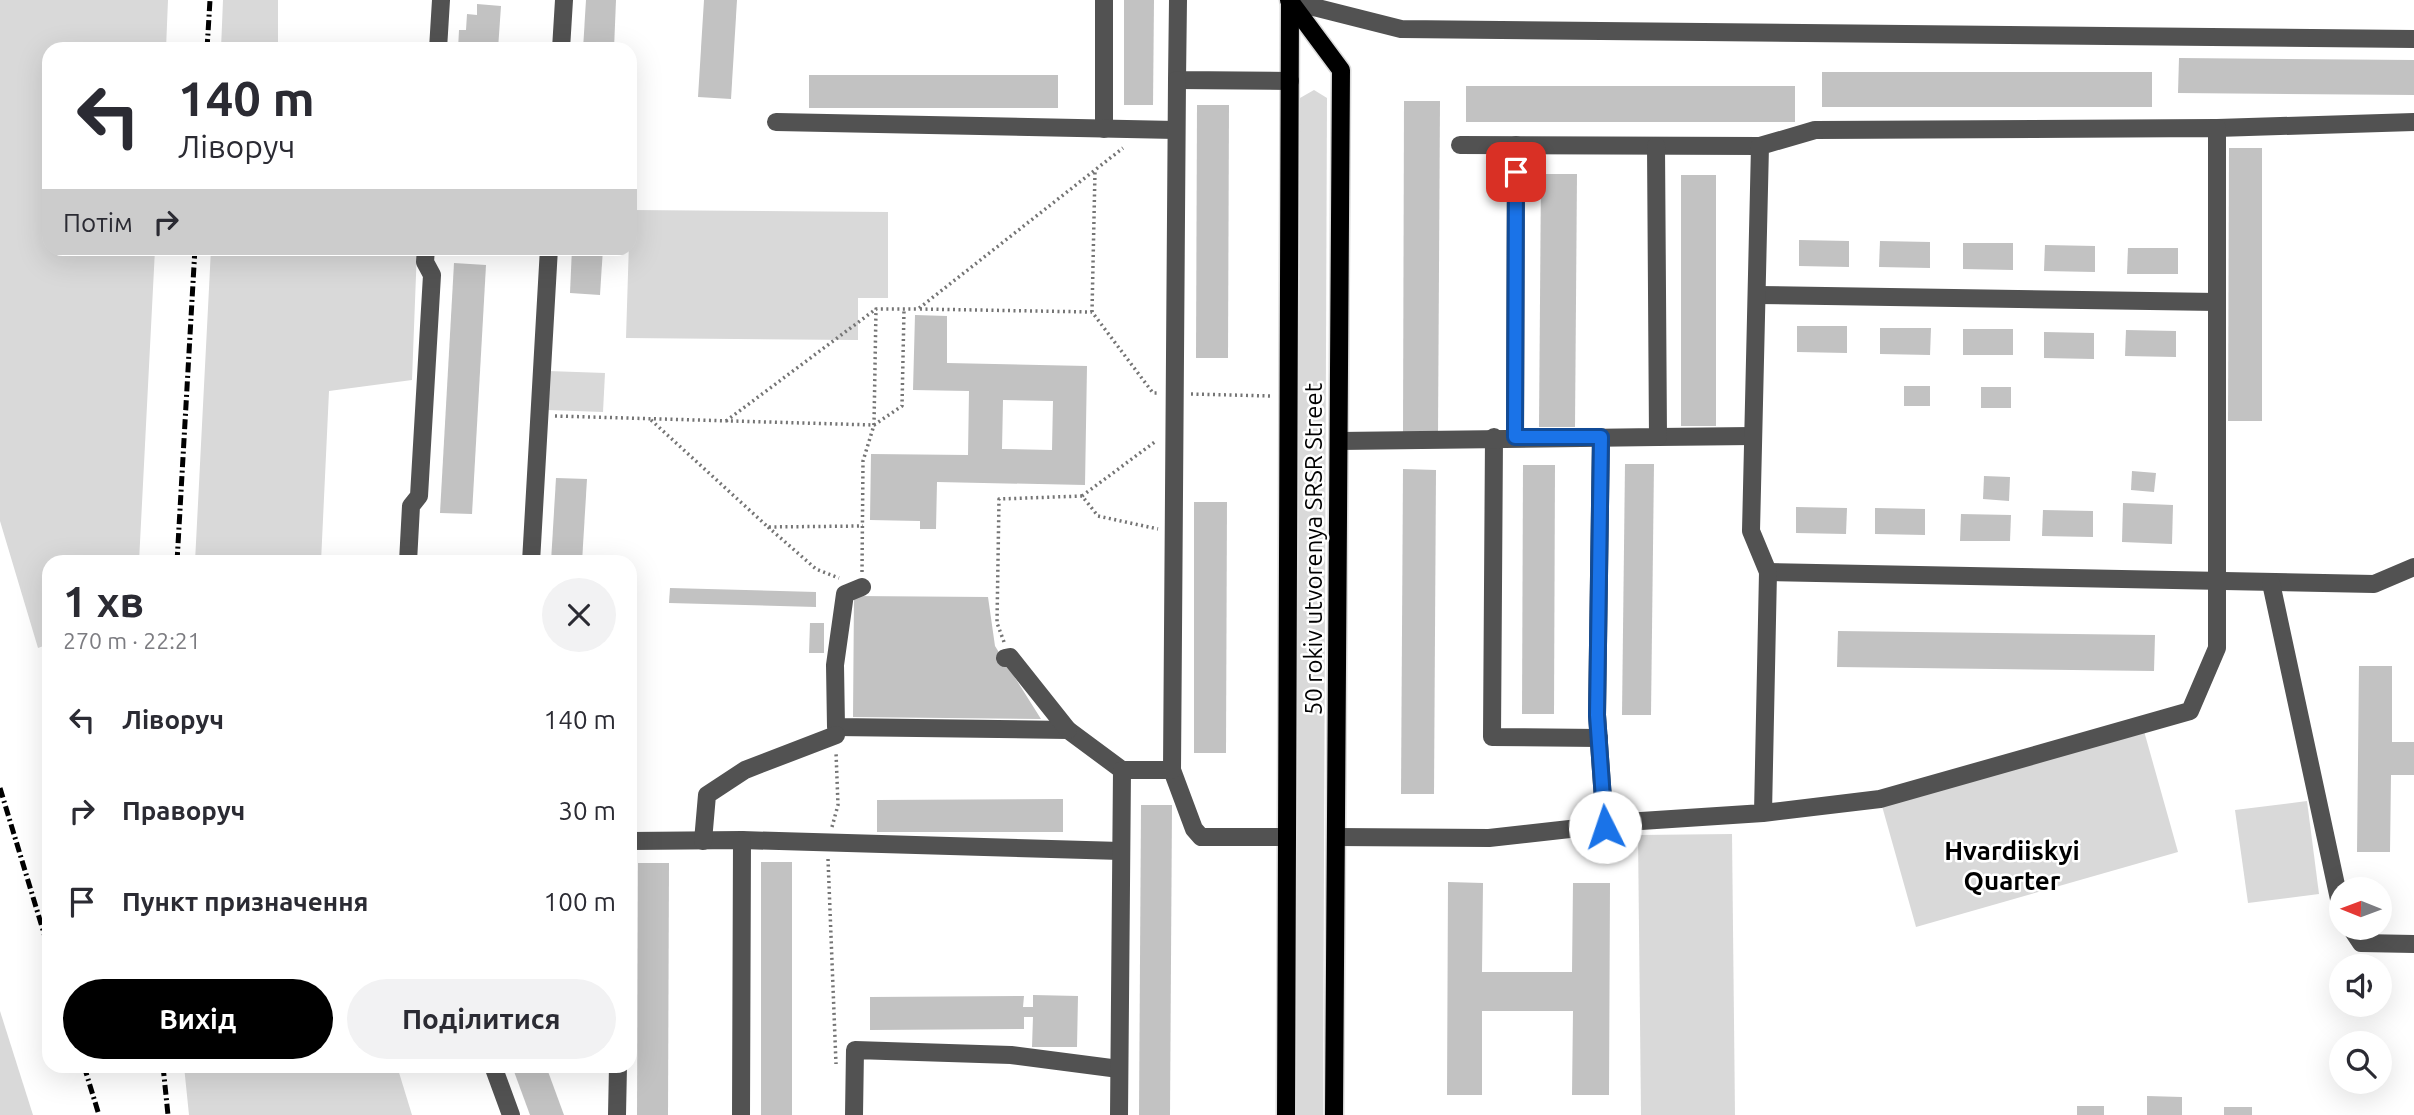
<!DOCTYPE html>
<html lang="uk">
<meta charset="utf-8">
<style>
body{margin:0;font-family:Ubuntu,sans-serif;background:#f2f2f3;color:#2b2b33;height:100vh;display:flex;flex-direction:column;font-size:26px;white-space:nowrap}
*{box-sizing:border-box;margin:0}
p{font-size:23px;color:#7c7c81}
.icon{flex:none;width:38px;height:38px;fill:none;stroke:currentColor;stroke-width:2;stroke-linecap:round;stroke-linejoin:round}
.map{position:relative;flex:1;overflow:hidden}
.panel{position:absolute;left:42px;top:555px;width:595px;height:518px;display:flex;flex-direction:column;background:#fff;border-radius:21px;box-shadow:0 7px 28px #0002}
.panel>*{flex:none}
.banner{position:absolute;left:42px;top:42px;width:595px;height:214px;border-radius:21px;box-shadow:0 7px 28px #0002;background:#fff;color:#2b2b33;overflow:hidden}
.needle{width:46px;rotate:271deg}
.controls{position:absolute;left:2329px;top:877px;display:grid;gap:14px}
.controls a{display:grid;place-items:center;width:63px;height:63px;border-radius:50%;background:#fff;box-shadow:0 7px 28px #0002;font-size:35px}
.pin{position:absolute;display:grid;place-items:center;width:60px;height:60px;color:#fff;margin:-30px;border-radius:14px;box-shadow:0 4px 10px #0006}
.me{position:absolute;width:77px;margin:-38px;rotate:356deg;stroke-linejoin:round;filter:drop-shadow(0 0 5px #0008)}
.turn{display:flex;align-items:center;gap:24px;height:147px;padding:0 21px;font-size:32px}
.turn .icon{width:91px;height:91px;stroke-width:2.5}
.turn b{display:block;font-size:49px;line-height:60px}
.then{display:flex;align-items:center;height:66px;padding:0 21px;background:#0003;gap:14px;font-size:26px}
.round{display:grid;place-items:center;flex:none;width:74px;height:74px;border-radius:37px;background:#f2f2f3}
.summary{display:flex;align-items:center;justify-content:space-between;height:119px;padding:0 21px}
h1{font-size:42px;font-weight:600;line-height:52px}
.action{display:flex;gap:14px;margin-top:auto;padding:14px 21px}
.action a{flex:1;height:80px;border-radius:42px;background:#000;color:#fff;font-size:28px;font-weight:600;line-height:80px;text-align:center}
.action a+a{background:#f2f2f3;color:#2b2b33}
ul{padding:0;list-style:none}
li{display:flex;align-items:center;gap:21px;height:91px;padding:0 21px}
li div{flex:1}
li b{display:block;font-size:26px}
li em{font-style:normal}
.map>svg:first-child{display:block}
</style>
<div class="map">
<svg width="2414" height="1115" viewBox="0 0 2414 1115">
<rect width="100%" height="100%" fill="#fff"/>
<!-- green -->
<g fill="#d9d9d9">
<polygon points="0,0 168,0 166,49 49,49 49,248 155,249 139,562 49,562 49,644 38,648 0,521"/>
<polygon points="223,0 278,0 278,47 286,49 221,49"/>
<polygon points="1314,90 1327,98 1323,1115 1296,1115 1300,98"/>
<polygon points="630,210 888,212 888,298 858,298 858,340 626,338"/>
<polygon points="211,249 417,249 412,380 329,391 321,562 195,562"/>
<polygon points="548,371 605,373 603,412 547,410"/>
<polygon points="2142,724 2178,852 1916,927 1880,799"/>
<polygon points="2307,801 2319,894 2248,903 2235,810"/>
<polygon points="1732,834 1735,1115 1641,1115 1638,835"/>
<polygon points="0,1011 33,1115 0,1115"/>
<polygon points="184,1066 397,1066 412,1115 189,1115"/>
</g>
<!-- building -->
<g fill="#c2c2c2" fill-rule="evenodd">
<polygon points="586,0 616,0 614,49 583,49"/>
<polygon points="704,0 737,0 731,99 698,97"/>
<polygon points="1124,0 1154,0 1153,105 1124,105"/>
<polygon points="477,4 501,6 498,49 458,49 459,30 466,30 467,14 477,15"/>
<polygon points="2179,58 2414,60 2414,95 2178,93"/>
<rect x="1822" y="72" width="330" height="35"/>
<rect x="809" y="75" width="249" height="33"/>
<rect x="1466" y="86" width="329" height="36"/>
<polygon points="1404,101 1440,101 1438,433 1403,433"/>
<polygon points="1197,105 1229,105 1228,358 1196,358"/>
<polygon points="2229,148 2262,148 2262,421 2228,421"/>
<polygon points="1541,174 1577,174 1575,427 1539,427"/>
<rect x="1681" y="175" width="35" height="251"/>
<polygon points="1799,240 1849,241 1849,267 1799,266"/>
<polygon points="1880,241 1930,242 1930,268 1879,267"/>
<polygon points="1963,243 2013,243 2013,270 1963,269"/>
<polygon points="2045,245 2095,246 2095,272 2044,271"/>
<polygon points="572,248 603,248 600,295 570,293"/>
<polygon points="2128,248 2178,248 2178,274 2127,274"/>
<polygon points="454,263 486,265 472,514 440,513"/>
<path d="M915,315l32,1v47l140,3 -2,119 -148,-3 -1,47h-16v-8l-50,-1 1,-66 97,1 1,-64 -56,-1zM1003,400l50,1 -1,49 -50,-1z"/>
<polygon points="1797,326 1847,326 1847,353 1797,352"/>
<polygon points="1880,328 1931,328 1930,355 1880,354"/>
<rect x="1963" y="329" width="50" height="26"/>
<polygon points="2126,330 2176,331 2176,357 2125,356"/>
<polygon points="2044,332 2094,333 2094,359 2044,358"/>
<rect x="1904" y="386" width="26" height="20"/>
<rect x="1981" y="387" width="30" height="21"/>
<polygon points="1625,464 1654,464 1651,715 1622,715"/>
<polygon points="1523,465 1555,465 1554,714 1522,714"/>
<polygon points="1403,469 1436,470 1434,794 1401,794"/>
<polygon points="2132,471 2156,473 2154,492 2131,490"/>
<polygon points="1984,476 2010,477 2009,501 1983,499"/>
<polygon points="556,478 587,479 582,562 551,562"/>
<polygon points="1194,502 1227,502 1226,753 1194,753"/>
<polygon points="2123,503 2173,505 2172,544 2122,542"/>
<polygon points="1796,507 1847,508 1846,534 1796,533"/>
<polygon points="1875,508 1925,509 1925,535 1875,534"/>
<polygon points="2043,510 2093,511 2093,537 2042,536"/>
<polygon points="1961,514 2011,515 2010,541 1960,541"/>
<polygon points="670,588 816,592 816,607 669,603"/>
<polygon points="854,596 988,597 995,646 1041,719 853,717"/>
<polygon points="810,623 824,623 824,653 809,653"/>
<polygon points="1838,631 2155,635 2154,671 1837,667"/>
<polygon points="2359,666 2392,666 2392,742 2414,742 2414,775 2391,775 2390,852 2357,852"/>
<polygon points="1063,799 1063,832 877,832 877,800"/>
<polygon points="1141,805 1172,805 1170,1115 1139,1115"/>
<rect x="761" y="862" width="31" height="253"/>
<polygon points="638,863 669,863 668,1115 637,1115"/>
<polygon points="1448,882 1483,883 1482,972 1572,972 1573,883 1610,883 1609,1095 1572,1095 1573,1011 1482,1011 1482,1095 1447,1095"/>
<polygon points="1033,995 1078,996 1077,1047 1032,1047 1033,1017 1024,1017 1024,1029 870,1030 870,997 1024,996 1023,1007 1033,1007"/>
<polygon points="512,1066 546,1066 564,1115 530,1115"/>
<polygon points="2147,1096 2182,1097 2182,1115 2147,1115"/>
<rect x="2077" y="1106" width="27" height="9"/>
<rect x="2224" y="1107" width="28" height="8"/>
</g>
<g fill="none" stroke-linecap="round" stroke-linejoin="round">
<defs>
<g id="major">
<polyline points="1289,0 1341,70 1334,1115"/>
<polyline points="1286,1115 1290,1"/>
</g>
</defs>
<!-- major casing -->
<use href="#major" stroke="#dbdbdb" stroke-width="21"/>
<!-- path -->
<g stroke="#747474" stroke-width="3.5" stroke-dasharray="2 3.5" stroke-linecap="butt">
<polyline points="920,309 1092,312 1153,393 1159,393"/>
<polyline points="1092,312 1095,171"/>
<polyline points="1191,394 1271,396"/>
<polyline points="555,416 874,425 876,309 918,309 1123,148"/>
<polyline points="651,420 768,527 863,526"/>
<polyline points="726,421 876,309"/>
<polyline points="1082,496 1156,441"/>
<polyline points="768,527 816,569 839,578"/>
<polyline points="862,572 863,461 874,425 902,406 904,310"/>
<polyline points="1004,642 997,623 999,499 1082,496 1098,516 1158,529"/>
<polyline points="832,827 838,805 836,752"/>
<polyline points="828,859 836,1064"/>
</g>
<!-- minor -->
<g stroke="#525252" stroke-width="18">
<polyline points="1104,0 1104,129"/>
<polyline points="1178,0 1177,80 1290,81"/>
<polyline points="1290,1 1401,29 2414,39"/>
<polyline points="438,49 441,0"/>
<polyline points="561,49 564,0"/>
<polyline points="776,122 1176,130"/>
<polyline points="2217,128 2414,122"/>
<polyline points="1460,145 1760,146"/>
<polyline points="1757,295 2217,302"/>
<polyline points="1494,437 1492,737 1599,738"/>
<polyline points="1515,437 1516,145"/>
<polyline points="1601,437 1597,715 1605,827"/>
<polyline points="1658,437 1753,436"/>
<polyline points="1339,441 1658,437 1656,146"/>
<polyline points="408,562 411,506 419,496 432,275 425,262 426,248"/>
<polyline points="531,562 549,248"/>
<polyline points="1768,572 2374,584 2414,567"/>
<polyline points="2271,583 2342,913"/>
<polyline points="862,587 845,594 835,665 836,727 1068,730 1122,770"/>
<polyline points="1005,658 1010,657 1068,730"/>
<polyline points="1172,770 1194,829 1201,837 1287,837"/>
<polyline points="1336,837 1489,838 1641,821 1763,813 1768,572 1751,531 1760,146 1815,130 2217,128 2217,648 2190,711 1880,799 1763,813"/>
<polyline points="742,840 1121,851"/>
<polyline points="630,841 742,840 741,1115"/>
<polyline points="703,841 707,795 745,770 836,735"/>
<polyline points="2351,928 2361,943 2414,944"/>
<polyline points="493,1066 511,1115"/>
<polyline points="617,1115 618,1066"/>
<polyline points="854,1115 855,1050 1011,1055 1119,1069"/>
<polyline points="1119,1115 1122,770 1172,770 1177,80"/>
</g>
<!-- major -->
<use href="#major" stroke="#000" stroke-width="18"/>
<!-- rail -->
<g stroke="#000" stroke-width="5" stroke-dasharray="10 3.5 2 3.5" stroke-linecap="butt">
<polyline points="207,49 210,0"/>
<polyline points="177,562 195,248"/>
<polyline points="0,788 49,950"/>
<polyline points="84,1066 99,1115"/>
<polyline points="163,1066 168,1115"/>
</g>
</g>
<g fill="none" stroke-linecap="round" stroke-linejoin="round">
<defs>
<polyline id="route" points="1516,172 1515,437 1601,437 1597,715 1605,827"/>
</defs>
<!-- route casing -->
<use href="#route" stroke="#114b97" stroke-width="18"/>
<!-- route -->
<use href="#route" stroke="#1a73e8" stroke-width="12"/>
</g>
<g text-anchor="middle" stroke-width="5" stroke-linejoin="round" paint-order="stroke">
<!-- street labels -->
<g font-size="24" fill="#000" stroke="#fff">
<text transform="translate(1314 549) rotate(-90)" y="8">50 rokiv utvorenya SRSR Street</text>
</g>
<!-- neighbourhood labels -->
<g font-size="26" font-weight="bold" fill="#000" stroke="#fff">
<text x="2012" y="860">Hvardiiskyi<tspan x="2012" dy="30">Quarter</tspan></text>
</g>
</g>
</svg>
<div class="controls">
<a><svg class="needle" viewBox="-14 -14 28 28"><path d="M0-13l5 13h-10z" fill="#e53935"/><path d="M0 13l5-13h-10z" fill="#7c7c81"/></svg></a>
<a><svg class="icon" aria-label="sound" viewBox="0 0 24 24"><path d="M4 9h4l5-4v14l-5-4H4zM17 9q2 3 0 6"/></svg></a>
<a><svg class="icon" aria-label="search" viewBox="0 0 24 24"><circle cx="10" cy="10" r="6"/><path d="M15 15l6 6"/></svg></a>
</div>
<div class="pin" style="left:1516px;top:172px;background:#d93025"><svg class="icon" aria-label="arrive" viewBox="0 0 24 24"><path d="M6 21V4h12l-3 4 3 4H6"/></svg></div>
<svg class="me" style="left:1605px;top:827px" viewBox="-20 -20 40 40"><circle r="19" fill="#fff"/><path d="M0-13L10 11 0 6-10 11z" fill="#1a73e8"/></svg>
<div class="banner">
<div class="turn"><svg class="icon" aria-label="left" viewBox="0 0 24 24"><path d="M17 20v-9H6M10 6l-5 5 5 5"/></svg><div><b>140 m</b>Ліворуч</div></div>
<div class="then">Потім<svg class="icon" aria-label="right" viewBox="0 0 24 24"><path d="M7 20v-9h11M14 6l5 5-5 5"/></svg></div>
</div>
<section class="panel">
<div class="summary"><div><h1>1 хв</h1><p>270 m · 22:21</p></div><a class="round"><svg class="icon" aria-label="close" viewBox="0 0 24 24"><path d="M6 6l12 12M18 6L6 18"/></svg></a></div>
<ul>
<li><svg class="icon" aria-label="left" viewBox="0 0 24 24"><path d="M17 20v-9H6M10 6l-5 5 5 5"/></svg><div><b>Ліворуч</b></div><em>140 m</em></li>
<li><svg class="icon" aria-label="right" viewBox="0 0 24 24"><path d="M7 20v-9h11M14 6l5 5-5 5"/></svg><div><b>Праворуч</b></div><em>30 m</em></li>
<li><svg class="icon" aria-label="arrive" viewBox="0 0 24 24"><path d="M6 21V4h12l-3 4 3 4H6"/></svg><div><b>Пункт призначення</b></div><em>100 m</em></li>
</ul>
<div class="action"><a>Вихід</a><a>Поділитися</a></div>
</section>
</div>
